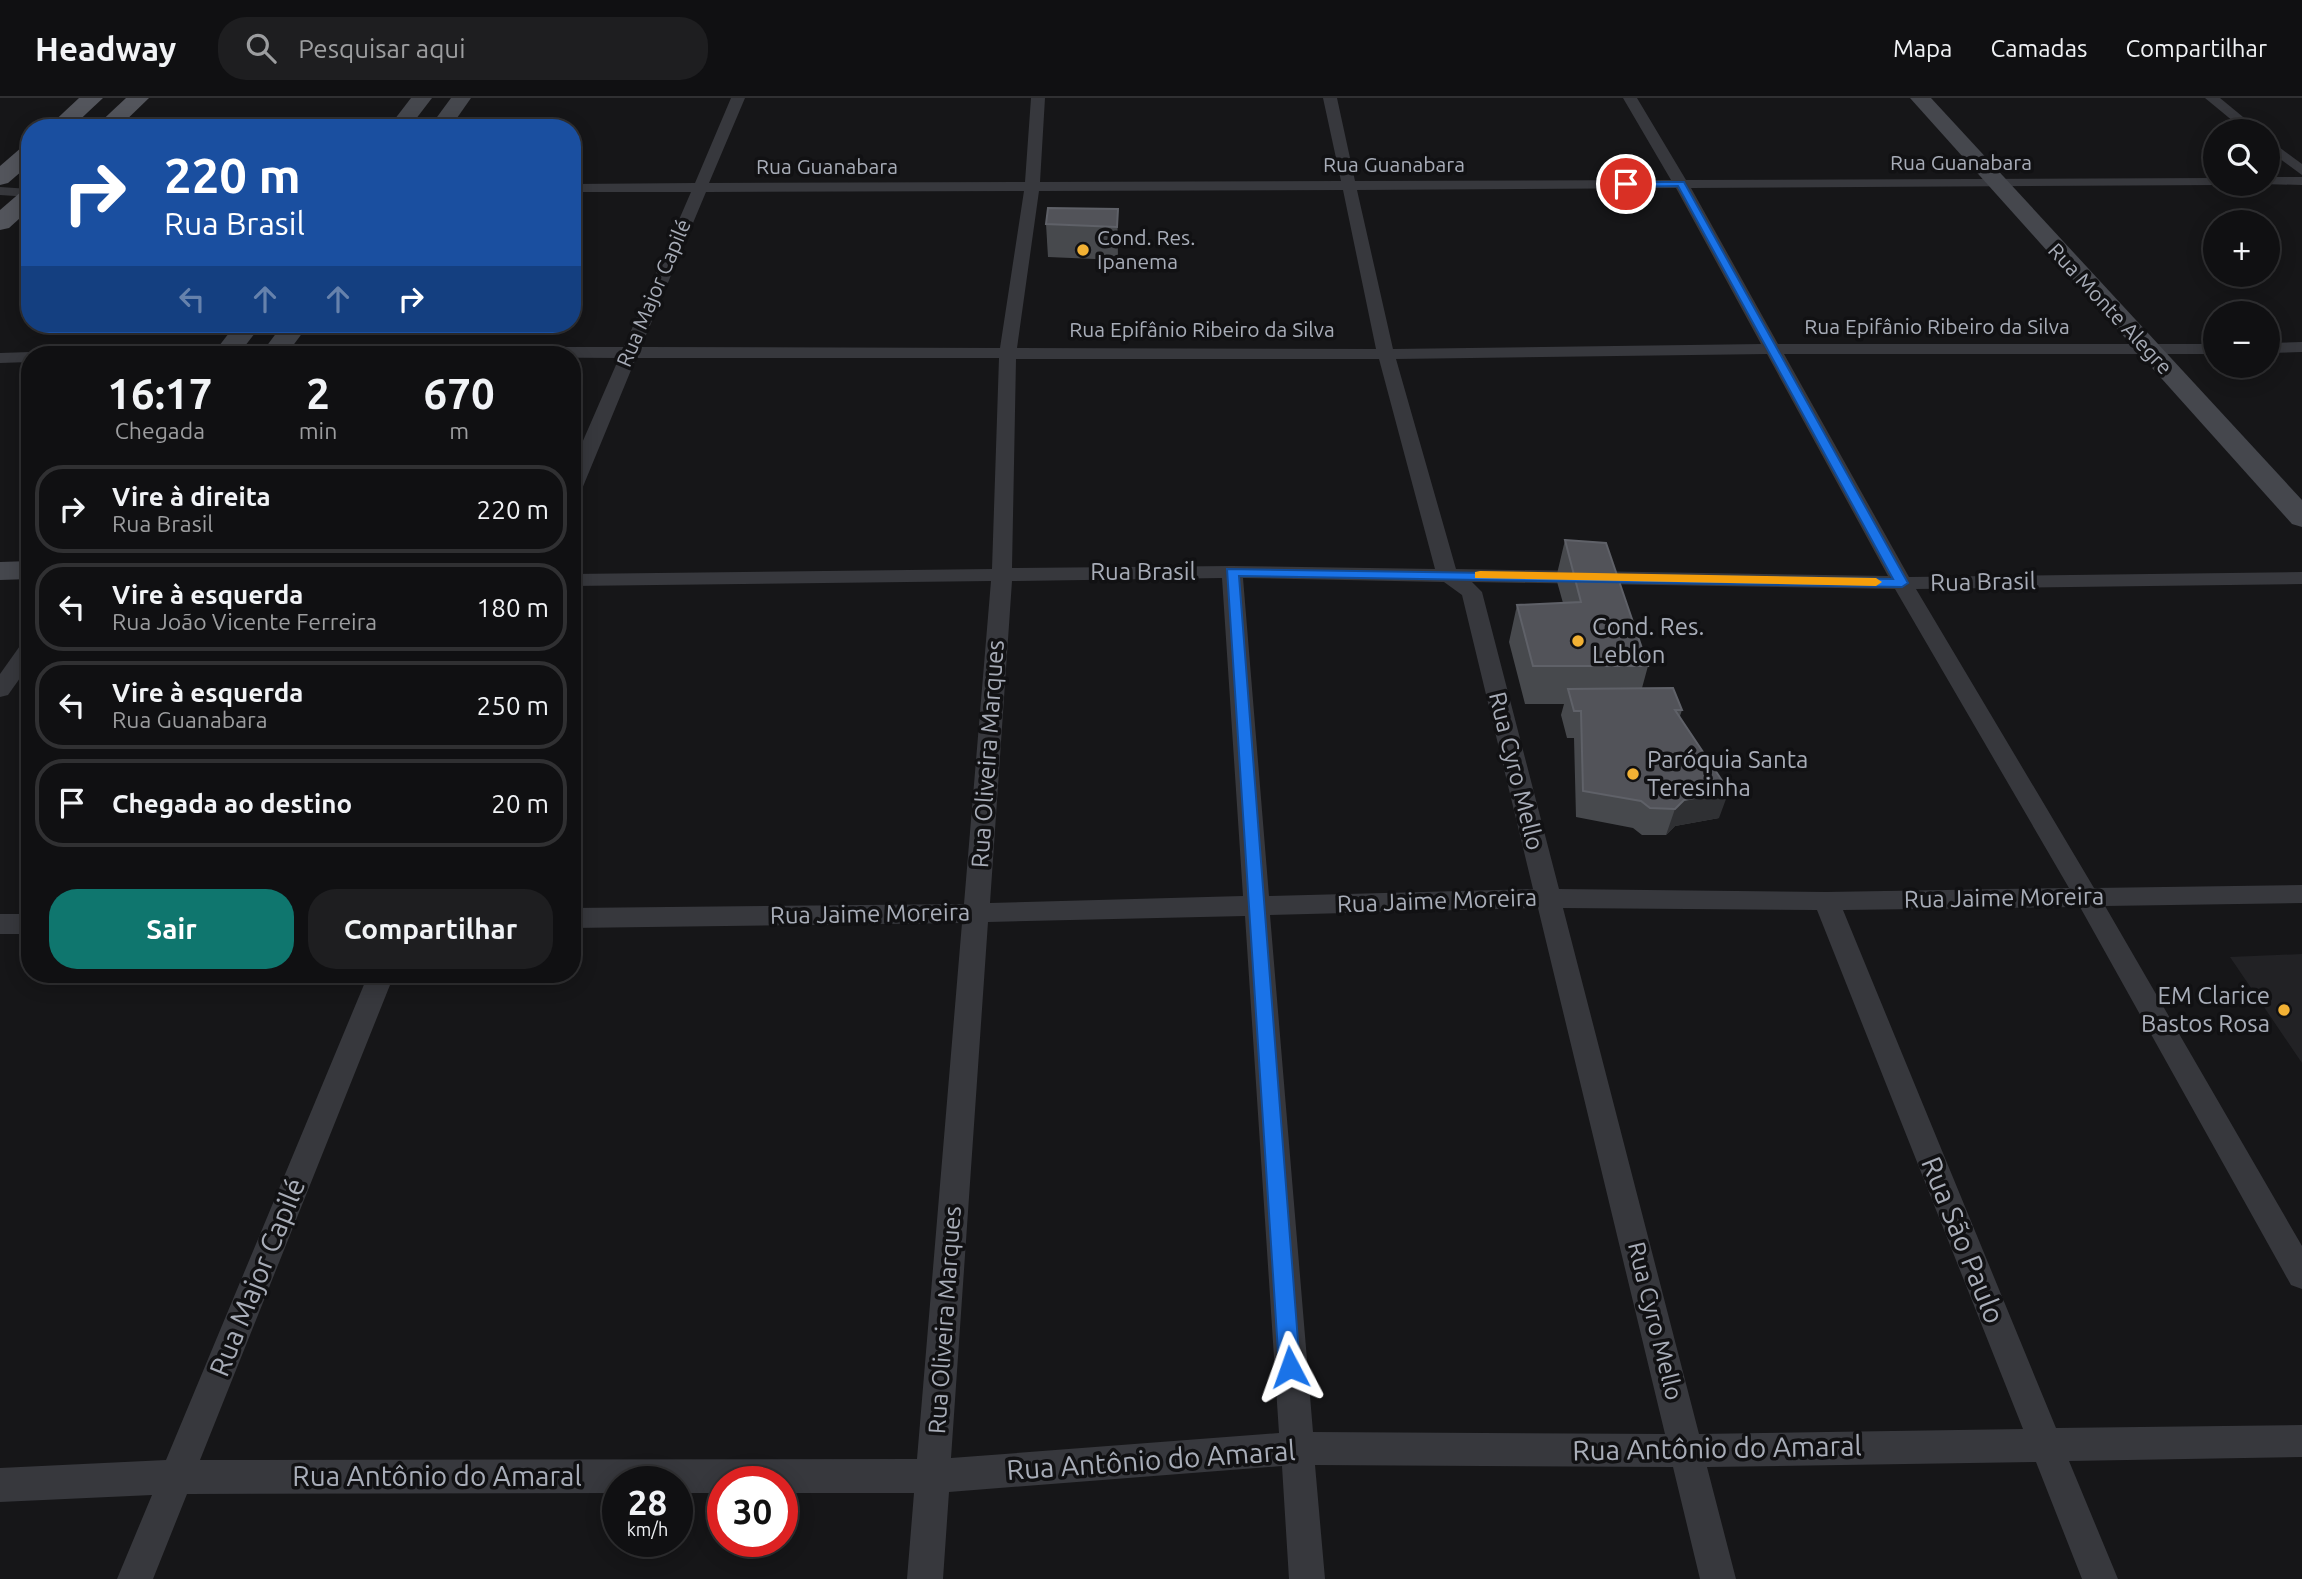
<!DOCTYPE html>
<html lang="pt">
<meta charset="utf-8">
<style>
body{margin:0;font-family:Ubuntu,sans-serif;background:#1e1e20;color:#f1f3f6;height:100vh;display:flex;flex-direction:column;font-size:26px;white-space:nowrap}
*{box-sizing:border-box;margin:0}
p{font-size:23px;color:#9c9d9f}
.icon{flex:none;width:38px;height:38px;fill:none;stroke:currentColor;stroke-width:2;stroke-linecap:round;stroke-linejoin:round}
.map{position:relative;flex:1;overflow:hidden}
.drawer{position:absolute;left:21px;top:248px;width:560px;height:637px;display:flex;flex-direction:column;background:#101012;border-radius:28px;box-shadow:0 4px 18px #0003,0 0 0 2px #303032}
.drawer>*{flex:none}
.banner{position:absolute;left:21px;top:21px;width:560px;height:214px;border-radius:28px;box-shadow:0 4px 18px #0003,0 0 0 2px #303032;background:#1a4fa0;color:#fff;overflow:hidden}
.controls{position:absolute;left:2203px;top:21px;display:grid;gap:14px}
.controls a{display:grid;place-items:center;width:77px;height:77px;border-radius:50%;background:#101012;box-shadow:0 4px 18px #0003,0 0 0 2px #303032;font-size:35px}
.speed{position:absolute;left:602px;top:1368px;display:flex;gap:14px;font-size:35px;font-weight:700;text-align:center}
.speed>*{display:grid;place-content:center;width:91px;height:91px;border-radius:50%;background:#101012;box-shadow:0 4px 18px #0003,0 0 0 2px #303032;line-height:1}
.speed small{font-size:18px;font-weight:400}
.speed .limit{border:10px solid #d22;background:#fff;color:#111}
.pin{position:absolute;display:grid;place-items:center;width:60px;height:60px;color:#fff;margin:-30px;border:4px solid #fff;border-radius:50%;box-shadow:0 2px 7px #0007}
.me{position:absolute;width:77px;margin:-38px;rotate:356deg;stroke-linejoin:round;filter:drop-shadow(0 0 5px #0008)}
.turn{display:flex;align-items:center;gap:24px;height:147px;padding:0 28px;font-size:32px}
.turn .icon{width:91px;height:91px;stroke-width:2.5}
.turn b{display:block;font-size:49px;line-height:60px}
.lanes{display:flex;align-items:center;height:66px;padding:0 28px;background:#0003;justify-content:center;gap:35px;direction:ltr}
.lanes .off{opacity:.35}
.eta{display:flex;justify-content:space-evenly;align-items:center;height:119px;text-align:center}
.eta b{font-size:42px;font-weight:700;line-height:49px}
.action{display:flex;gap:14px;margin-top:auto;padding:14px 28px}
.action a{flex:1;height:80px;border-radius:28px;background:#0f766e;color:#fff;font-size:28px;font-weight:700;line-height:80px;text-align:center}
.action a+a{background:#1e1e20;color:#f1f3f6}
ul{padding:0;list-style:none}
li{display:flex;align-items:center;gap:21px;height:88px;margin:0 14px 10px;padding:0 14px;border:4px solid #303032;border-radius:28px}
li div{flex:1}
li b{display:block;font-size:26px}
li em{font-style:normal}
header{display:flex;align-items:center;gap:42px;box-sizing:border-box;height:98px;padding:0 35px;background:#101012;border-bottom:2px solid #303032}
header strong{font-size:33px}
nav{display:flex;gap:38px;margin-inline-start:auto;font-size:24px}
.search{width:490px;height:63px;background:#1e1e20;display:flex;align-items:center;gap:18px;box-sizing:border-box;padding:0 24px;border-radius:28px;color:#9c9d9f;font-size:26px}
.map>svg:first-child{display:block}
</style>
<header>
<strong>Headway</strong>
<div class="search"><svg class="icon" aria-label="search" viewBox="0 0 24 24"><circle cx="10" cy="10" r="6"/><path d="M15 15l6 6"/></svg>Pesquisar aqui</div>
<nav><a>Mapa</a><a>Camadas</a><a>Compartilhar</a></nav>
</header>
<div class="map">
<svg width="2302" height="1481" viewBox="0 0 2302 1481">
<rect width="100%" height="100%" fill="#161618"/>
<!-- built -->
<polygon fill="#222225" points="2302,856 2302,965 2230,859"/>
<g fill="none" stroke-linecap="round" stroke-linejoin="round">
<!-- street -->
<g fill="#37383d" fill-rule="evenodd">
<path d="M731,0h14l-36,85 316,-1 6,-84h14l-5,84 301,-1 -18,-83h14l18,83 316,-1 -48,-82h14l49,82 530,-2v6l5,1 -530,3 87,156h438v10h-432l125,223 393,-5v12l-386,5 178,299 208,-3v18l-197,3 197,340v43l-11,-4 -211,-378 -237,3 213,518 246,-3v32l-233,4 49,118h-36l-46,-117 -329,5 29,112h-36l-27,-112 -358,-2 10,114h-36l-7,-113 -333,26 -6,87h-36l7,-86h-132v-11h-59v11h-46v-11h-59v11l-431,1 -34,85h-36l35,-84 -152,7v-34l166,-8 202,-485h26l-194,485 717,-1 45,-536 -390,5v-20l392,-4 27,-323 -419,5v-12l420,-5 7,-211h-363l-54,131 -10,6v-29l47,-108 -439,-3 9,-5 86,-3h349l67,-155h-119v-8l123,-1zM1676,90l85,156 -368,5 -36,-159zM1343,92l33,159 -359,-1 22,-157zM1024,93l-24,157 -359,-1 65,-155zM1767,256l121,222 -432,-7 -60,-210zM1016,261h363l56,210 -203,-3 -220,2zM1222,480l21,318 -253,7 22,-322zM1243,480l201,4 18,13 71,294 -264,7zM1472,484l423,7 174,299 -243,4 -267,-3 -77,-297zM1538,810l127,526 -352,-2 -43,-517zM1563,810l254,2 206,519 -324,5zM1245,818l34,517 -328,25 37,-536z"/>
<polygon points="2205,0 2220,0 2260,33 2245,33"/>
<polygon points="2268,41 2302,66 2302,77 2268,52"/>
<polygon points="2268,79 2302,79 2302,87 2263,86 2268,86"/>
<polygon points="0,89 30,91 30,99 0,97"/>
<polygon points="2302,244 2302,254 2268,255 2268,245"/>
<polygon points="30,254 37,257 30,257 30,264 0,265 0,255"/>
<polygon points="30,543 30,566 8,597 0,599 0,576 22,545"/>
<rect x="0" y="816" width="30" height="20"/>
</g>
<!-- secondary -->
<g fill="#45474d" fill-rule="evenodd">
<polygon points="411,0 432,0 409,30 388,30"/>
<polygon points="451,0 471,0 450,30 429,30"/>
<polygon points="1910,0 1931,0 2302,402 2302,429 2292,426"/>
<polygon points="236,226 262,226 238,257 212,257"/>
<polygon points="283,226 309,226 286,257 260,257"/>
<polygon points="30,463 30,481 0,482 0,464"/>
</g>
<!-- primary -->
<g fill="#53555c" fill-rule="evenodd">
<polygon points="79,0 103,0 71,30 47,30"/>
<polygon points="126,0 149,0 118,30 94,30"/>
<polygon points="30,47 30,66 8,85 0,87 0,68 22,49"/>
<polygon points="30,91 30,111 9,130 0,132 0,112 22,93"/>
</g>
</g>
<!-- wall -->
<g fill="#47494d">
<polygon points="1118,111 1118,162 1048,159 1046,126"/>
<polygon points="1565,442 1648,568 1642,590 1682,612 1680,618 1719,720 1675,728 1666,737 1642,737 1633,730 1576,719 1574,640 1567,640 1561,617 1564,606 1525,606 1509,544 1517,507 1563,505 1556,480"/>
</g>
<!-- shaded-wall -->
<g fill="#2f3033">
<polygon points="1118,111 1118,162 1117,129"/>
<polygon points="1729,693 1719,720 1675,728 1666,737 1675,711 1684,702"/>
</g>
<!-- building -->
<g fill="#525359" stroke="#5f6168" stroke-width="2">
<polygon points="1048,110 1118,111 1117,129 1046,126"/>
<polygon points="1565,442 1606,445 1648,568 1533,568 1517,507 1581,504"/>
<polygon points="1673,590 1682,612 1675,612 1729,693 1684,702 1675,711 1650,710 1641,703 1583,693 1581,613 1574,613 1568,591"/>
</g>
<!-- route -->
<polygon fill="#1a73e8" stroke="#114b97" stroke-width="2" points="1623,84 1684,84 1908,485 1902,489 1239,478 1300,1269 1297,1276 1290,1279 1282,1276 1279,1269 1227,471 1893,481 1678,88 1626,89"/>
<!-- slow -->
<polygon fill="#f59e0b" points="1480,473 1876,480 1882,484 1876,488 1475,480 1475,474"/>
<!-- markers -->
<g fill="#f2b134" stroke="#111113" stroke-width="2.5">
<circle cx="1083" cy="152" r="7"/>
<circle cx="1578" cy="543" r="7"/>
<circle cx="1633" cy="676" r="7"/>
<circle cx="2284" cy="912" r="7"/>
</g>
<g text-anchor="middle" stroke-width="7" stroke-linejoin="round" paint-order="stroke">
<!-- far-street labels -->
<g font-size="21" fill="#a8adb8" stroke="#111113">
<text x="1961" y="72">Rua Guanabara</text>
<text x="1394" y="74">Rua Guanabara</text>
<text x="827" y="76">Rua Guanabara</text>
<text transform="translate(654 195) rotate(-67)" y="7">Rua Major Capilé</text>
<text transform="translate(2110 211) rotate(47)" y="7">Rua Monte Alegre</text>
<text x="1937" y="236">Rua Epifânio Ribeiro da Silva</text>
<text x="1202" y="239">Rua Epifânio Ribeiro da Silva</text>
</g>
<!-- far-poi labels -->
<g font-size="21" fill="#a8adb8" stroke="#111113" text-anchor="start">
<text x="1097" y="147">Cond. Res.<tspan x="1097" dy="24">Ipanema</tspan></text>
</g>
<!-- street labels -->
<g font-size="24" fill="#a8adb8" stroke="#111113">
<text x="1143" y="482">Rua Brasil</text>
<text transform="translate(1983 484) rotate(-1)" y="8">Rua Brasil</text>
<text transform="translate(988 656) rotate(-86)" y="8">Rua Oliveira Marques</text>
<text transform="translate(1516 673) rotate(76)" y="8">Rua Cyro Mello</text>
<text transform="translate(2004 800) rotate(-1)" y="8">Rua Jaime Moreira</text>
<text transform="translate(1437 803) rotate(-2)" y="8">Rua Jaime Moreira</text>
<text transform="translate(870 816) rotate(-1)" y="8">Rua Jaime Moreira</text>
<text transform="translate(945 1222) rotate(-86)" y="8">Rua Oliveira Marques</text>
<text transform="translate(1655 1223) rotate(76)" y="8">Rua Cyro Mello</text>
</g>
<!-- poi labels -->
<g font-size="24" fill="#a8adb8" stroke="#111113" text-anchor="start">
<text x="1592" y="537">Cond. Res.<tspan x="1592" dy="28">Leblon</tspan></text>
<text x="1647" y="670">Paróquia Santa<tspan x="1647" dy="28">Teresinha</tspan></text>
<text x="2270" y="906" text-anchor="end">EM Clarice<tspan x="2270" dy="28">Bastos Rosa</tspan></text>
</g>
<!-- near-street labels -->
<g font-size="28" fill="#a8adb8" stroke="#111113">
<text transform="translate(1963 1142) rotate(68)" y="10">Rua São Paulo</text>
<text transform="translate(257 1179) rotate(-68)" y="10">Rua Major Capilé</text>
<text transform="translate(1717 1350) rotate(-1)" y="10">Rua Antônio do Amaral</text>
<text transform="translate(1151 1362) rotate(-4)" y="10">Rua Antônio do Amaral</text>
<text x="437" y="1388">Rua Antônio do Amaral</text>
</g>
</g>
</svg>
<div class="controls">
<a><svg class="icon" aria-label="search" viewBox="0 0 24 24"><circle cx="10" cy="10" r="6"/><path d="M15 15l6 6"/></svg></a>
<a>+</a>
<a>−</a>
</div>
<div class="speed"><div>28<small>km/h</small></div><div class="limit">30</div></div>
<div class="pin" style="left:1626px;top:86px;background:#d93025"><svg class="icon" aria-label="arrive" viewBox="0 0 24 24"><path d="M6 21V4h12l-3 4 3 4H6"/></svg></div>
<svg class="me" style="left:1290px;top:1269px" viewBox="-20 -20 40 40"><path d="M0-17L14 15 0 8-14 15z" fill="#1a73e8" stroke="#fff" stroke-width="4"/></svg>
<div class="banner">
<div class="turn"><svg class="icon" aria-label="right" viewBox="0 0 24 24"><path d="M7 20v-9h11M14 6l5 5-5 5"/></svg><div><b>220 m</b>Rua Brasil</div></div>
<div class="lanes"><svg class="icon off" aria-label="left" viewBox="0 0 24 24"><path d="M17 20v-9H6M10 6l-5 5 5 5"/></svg><svg class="icon off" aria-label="ahead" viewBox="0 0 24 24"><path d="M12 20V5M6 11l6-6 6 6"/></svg><svg class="icon off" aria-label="ahead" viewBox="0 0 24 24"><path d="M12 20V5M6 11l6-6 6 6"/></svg><svg class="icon" aria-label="right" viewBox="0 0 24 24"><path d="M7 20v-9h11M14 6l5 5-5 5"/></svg></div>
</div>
<section class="drawer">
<div class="eta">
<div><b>16:17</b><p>Chegada</p></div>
<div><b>2</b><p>min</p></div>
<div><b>670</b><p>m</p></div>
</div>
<ul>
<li><svg class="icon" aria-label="right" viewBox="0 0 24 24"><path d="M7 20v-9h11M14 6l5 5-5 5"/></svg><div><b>Vire à direita</b><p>Rua Brasil</p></div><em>220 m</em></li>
<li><svg class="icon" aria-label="left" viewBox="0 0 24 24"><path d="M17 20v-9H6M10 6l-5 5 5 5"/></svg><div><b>Vire à esquerda</b><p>Rua João Vicente Ferreira</p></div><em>180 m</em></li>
<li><svg class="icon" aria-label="left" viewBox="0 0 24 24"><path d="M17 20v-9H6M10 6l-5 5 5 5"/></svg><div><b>Vire à esquerda</b><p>Rua Guanabara</p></div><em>250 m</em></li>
<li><svg class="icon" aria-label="arrive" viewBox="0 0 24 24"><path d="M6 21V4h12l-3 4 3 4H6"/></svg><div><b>Chegada ao destino</b></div><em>20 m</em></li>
</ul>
<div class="action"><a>Sair</a><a>Compartilhar</a></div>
</section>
</div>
